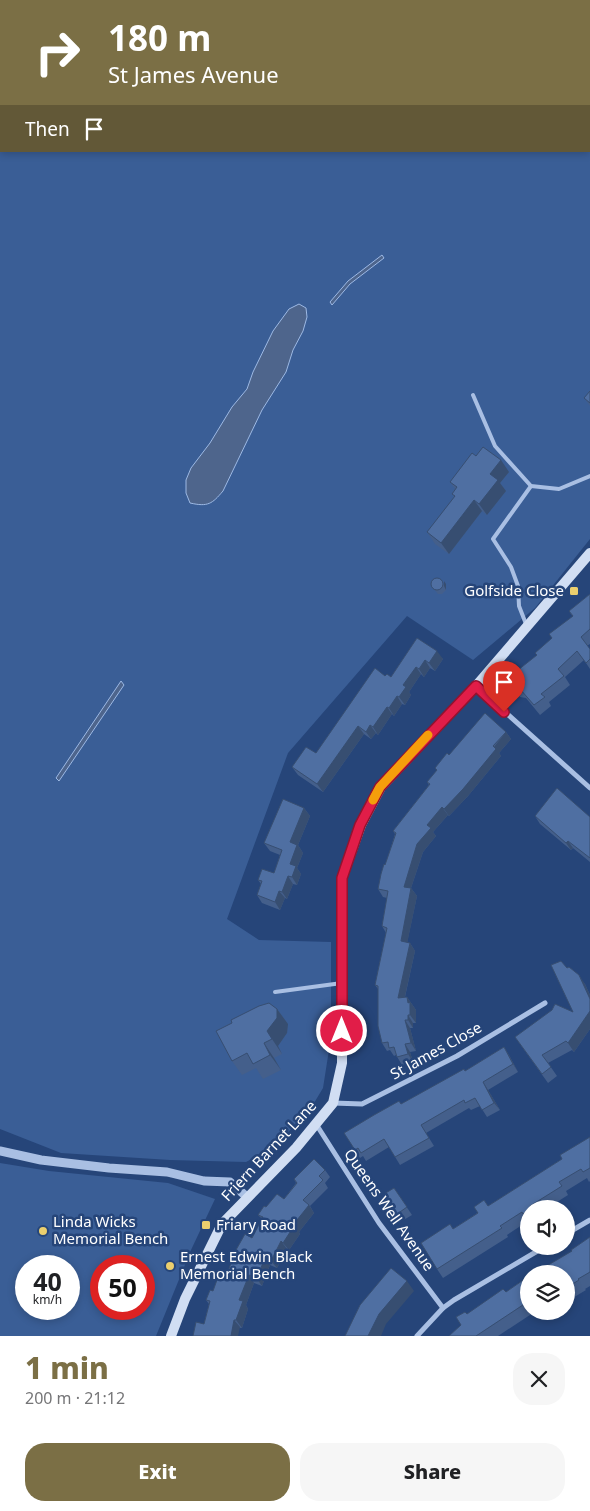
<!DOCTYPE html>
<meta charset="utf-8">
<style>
body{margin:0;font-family:"Noto Sans",sans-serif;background:#f6f6f6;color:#202124;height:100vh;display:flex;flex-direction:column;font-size:19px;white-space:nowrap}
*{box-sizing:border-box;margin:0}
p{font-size:16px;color:#757577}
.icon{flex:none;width:28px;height:28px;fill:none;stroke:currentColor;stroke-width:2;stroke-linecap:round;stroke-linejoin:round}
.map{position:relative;height:1336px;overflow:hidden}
.drawer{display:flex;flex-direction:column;background:#fff;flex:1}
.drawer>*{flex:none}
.hud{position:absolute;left:0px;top:0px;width:590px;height:152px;box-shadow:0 2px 8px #0003;background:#7b6f45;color:#fff;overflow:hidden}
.fabs{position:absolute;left:520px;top:1200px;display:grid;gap:10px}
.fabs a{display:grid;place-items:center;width:55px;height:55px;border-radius:50%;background:#fff;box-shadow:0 2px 8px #0003;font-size:25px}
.speed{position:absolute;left:15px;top:1255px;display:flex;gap:10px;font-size:25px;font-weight:700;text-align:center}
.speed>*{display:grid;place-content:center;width:65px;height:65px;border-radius:50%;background:#fff;box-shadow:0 2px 8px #0003;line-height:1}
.speed small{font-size:12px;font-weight:400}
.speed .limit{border:8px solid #d22;background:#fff;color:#111}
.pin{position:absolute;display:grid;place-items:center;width:42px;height:42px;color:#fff;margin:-51px -21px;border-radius:50% 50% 50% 0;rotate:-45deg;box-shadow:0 0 5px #0007}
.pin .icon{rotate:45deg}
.me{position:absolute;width:55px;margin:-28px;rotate:0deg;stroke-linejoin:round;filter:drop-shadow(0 0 4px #0008)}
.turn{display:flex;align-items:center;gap:18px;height:105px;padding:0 25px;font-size:22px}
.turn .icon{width:65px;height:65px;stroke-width:2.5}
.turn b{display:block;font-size:35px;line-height:42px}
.then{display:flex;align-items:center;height:48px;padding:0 25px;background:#0003;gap:10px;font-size:19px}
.round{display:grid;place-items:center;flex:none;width:52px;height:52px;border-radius:20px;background:#f6f6f6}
.summary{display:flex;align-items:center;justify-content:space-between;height:85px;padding:0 25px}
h1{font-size:30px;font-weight:800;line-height:38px;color:#7b6f45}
.action{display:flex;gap:10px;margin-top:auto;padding:10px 25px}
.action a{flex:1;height:58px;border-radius:20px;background:#7b6f45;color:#fff;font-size:20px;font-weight:800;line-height:58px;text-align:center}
.action a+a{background:#f6f6f6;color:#202124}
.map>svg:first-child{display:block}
</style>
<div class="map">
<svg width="590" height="1336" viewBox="0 0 590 1336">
<rect width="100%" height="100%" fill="#264579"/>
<!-- green -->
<g fill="#3a5e96" fill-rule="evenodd">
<polygon points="71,0 590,0 590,539 535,608 473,660 407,616 288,753 227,919 259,940 331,942 331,1037 323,1088 311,1108 273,1148 246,1162 170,1160 61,1153 0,1129 0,24 1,151 589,151 589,1 70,1"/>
<path d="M0,1163l49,8 119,12 47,16 -24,51 -35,86h-156zM26,1266h43v43h-43zM144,1266v43h-43v-43z"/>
</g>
<!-- water -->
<g fill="#4e658c" stroke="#9db9e4">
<polygon points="382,255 384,258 350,284 332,305 330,302 348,281"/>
<path d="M299,304l7,4 1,9 -4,14 -10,19 -7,22 -24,38 -39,81c-11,13 -15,16 -33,12l-4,-10v-13l5,-12 19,-25 22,-36 15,-18 6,-17 20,-41 16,-22z"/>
<polygon points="121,681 124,685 59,781 56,778"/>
</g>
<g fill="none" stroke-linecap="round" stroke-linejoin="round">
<!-- service -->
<g stroke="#a9bfe3" stroke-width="4">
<polyline points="473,395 495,446 531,486 559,489 590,476"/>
<polyline points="526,624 519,606 518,586 511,567 493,539 531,486"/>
<polyline points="275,992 342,983"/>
</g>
<!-- minor -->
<g stroke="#a9bfe3" stroke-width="5">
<polyline points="37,0 37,1"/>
<polyline points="476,686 590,788"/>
<polyline points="333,1103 362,1104 457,1056 545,1003"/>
<polyline points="316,1124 379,1223 443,1308"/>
<polyline points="566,1234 590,1220"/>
<polyline points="417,1336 443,1308 454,1300 546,1246"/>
</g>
<!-- tertiary -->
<polyline stroke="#a9bfe3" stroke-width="9" points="0,1151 41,1160 109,1168 167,1172 204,1181 230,1182 247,1197"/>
<!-- secondary -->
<polyline stroke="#d1def3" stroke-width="10" points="171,1336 185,1299 222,1224 296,1148 333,1103 342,1063 342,878 361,825 381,787 476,686 590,553"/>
</g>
<!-- wall -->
<g fill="#445f8b">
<polygon points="584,398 590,403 590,406"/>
<polygon points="476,456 509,472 500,483 506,491 487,515 482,511 449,554 435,544 427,532 455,497 452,494 455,489 450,482"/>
<polygon points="446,584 446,590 442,594 438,594 432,587"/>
<polygon points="590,594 590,644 587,646 590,649 590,669 584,660 565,677 570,685 549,702 551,706 540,715 526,698 520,697 514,687 537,655 573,617 569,611"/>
<polygon points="417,638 443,659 435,671 430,668 424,677 421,674 409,692 411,695 405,705 402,704 394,716 392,714 378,735 376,733 371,739 364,734 323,792 298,775 292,767 316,753 385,676 391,677"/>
<polygon points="506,732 511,739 499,753 501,756 468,796 449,816 448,815 433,832 436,836 423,852 411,888 417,896 407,943 410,943 415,951 405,997 407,997 416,1010 416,1023 413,1023 413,1028 410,1028 416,1051 410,1052 413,1062 402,1065 396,1055 394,1056 390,1050 387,1051 382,1043 378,989 375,985 386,933 382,926 387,898 383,897 378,889 395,834 393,831 429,785 427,782 437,771 435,768 449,755"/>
<polygon points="304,808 310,816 298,845 303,853 297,868 301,874 297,885 293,884 287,899 285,898 280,910 262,903 257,895 261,884 258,880 274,873 280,855 270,851 264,843"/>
<polygon points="535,816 590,817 590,862 573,848 571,850 540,824"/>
<polygon points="567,968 585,984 590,995 590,1029 574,1052 572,1050 548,1063 557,1076 548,1083 515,1037 573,1012"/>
<polygon points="277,1009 288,1024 287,1033 278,1046 282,1054 274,1058 281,1070 263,1079 256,1068 242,1075 232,1061 232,1023"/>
<polygon points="504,1047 509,1055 518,1072 488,1090 500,1110 487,1117 480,1106 471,1110 469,1108 426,1133 434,1146 400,1165 389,1147 366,1161 363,1156 360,1158 355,1150 401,1104 465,1071"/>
<polygon points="590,1137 590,1181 589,1182 587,1178 566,1191 568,1195 546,1209 529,1209 529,1223 528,1221 507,1235 508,1237 443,1278 437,1269 453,1229 488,1206 562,1159"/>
<polygon points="325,1170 330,1177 325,1183 328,1188 310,1206 314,1213 299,1232 300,1234 289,1250 287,1249 277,1268 270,1265 262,1286 254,1283 246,1305 248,1309 242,1328 204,1324 209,1304 206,1300 213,1291 225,1279 233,1259 232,1257 252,1238 262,1219 258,1215 266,1207 284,1199 296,1183 294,1179"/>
<polygon points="394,1188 412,1215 402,1221 397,1214"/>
<polygon points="590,1237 590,1286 585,1289 586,1290 566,1302 566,1274 572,1251"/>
<polygon points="529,1276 529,1311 536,1311 498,1336 449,1336 461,1325 467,1314 506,1292"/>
</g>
<!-- shaded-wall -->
<g fill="#374e71">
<polygon points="501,460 509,472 500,483 506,491 487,515 479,504 490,474"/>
<polygon points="474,500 482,511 449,554 441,543"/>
<polygon points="444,581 446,584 446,590 444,586"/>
<polygon points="437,651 443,659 435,671 429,663"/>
<polygon points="425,660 430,668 424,677 419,669"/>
<polygon points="416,667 421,674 409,692 411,695 405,705 399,697 403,685"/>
<polygon points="397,696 402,704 394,716 389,708"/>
<polygon points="387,707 392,714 378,735 373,727"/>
<polygon points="370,725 376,733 371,739 366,732"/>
<polygon points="358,726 364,734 323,792 317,784"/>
<polygon points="506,732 511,739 499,753 501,756 468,796 449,816 444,809"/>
<polygon points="442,807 448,815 433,832 436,836 423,852 409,894 404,887 417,844 427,825"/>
<polygon points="304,808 310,816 298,845 303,853 297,868 301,874 297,885 292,877 290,864 290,842"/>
<polygon points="568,841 573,848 571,850 566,843"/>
<polygon points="288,876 293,884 287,899 282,892"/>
<polygon points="411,888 417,896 406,949 401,941"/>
<polygon points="279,891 285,898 280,910 275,902"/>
<polygon points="410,943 415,951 403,1005 398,998"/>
<polygon points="579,975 585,984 590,995 590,999"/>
<polygon points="407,997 416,1010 416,1023 410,1015"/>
<polygon points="277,1009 288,1024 287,1033 278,1046 282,1054 272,1039 267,1031"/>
<polygon points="590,1011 590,1029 574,1052 568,1043"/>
<polygon points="408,1015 413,1023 413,1028 408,1020"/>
<polygon points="405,1020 410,1028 416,1051 411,1043"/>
<polygon points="264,1043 274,1058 281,1070 270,1055"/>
<polygon points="405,1044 410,1052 413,1062 408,1054"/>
<polygon points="504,1047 509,1055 518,1072 513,1064"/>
<polygon points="483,1082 488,1090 500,1110 494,1103"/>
<polygon points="309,1205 314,1213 299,1232 300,1234 289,1250 283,1243 293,1225"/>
<polygon points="281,1241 287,1249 277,1268 271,1261"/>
<polygon points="265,1257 270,1265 262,1286 257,1279"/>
<polygon points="249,1275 254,1283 246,1305 248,1309 242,1328 236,1320 239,1300"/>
<polygon points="407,1281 414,1291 386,1324 381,1336 368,1336 379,1314"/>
<polygon points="234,1320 240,1327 238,1336 231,1336"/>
</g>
<!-- building -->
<g fill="#4f6fa2" stroke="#374e71">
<polygon points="590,391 590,403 584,398"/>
<polygon points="483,447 501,460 490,474 498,480 479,504 474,500 441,543 427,532 455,496 452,494 457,487 450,482 472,453 476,456"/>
<circle cx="437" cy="584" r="6"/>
<polygon points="590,594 590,629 581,637 590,649 590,659 586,663 577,651 558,669 564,676 541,694 545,697 534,705 520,689 514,687 513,674 537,655 535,653 552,638 549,634 573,616 569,611"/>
<polygon points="417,638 437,651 429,663 425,660 419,669 416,667 403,685 406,687 399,697 397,696 389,708 387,707 373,727 370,725 366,732 358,726 317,784 292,767 306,747 316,753 375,668 385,676 387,674 391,677"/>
<polygon points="485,713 506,732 493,746 496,749 463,789 444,809 442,807 427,825 431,828 417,844 404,887 411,888 401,941 410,943 398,998 407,997 408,1003 410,1002 410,1015 408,1015 408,1020 405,1020 411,1043 405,1044 408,1054 397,1057 394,1047 389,1048 388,1042 382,1043 378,1026 378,986 375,985 387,928 382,926 388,891 378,889 381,874 384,864 385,865 396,833 393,831 430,784 427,782 437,770 435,768 447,753 449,755"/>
<polygon points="557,788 590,817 590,858 568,841 566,843 535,816"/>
<polygon points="283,799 304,808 290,842 297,845 290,864 296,866 292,877 288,876 282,892 279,891 275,902 257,895 262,881 258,880 262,869 274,873 282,850 264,843"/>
<polygon points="561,961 567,968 569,967 579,975 590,999 590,1011 568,1043 566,1041 542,1055 551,1067 542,1074 515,1037 552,1010 555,1004 573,1012 551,965"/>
<polygon points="269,1003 277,1009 277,1018 267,1031 272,1039 264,1043 270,1055 253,1064 247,1053 232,1061 216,1031 232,1023 231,1020 259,1006"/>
<polygon points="504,1047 513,1064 483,1082 494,1103 482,1110 475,1098 465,1103 464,1100 421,1125 429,1138 395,1157 384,1139 361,1153 358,1148 355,1150 344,1133 374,1115 399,1101 401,1104 464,1069 465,1071"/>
<polygon points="590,1137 590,1168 583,1172 581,1169 559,1182 562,1186 530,1206 532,1209 529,1209 529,1210 523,1214 522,1212 500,1226 502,1228 437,1269 421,1243 450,1224 453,1229 478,1213 474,1207 484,1200 488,1206 562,1159 560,1155"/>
<polygon points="314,1159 325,1170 319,1176 323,1180 303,1200 309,1205 293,1225 294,1226 283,1243 281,1241 271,1261 265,1257 257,1279 249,1275 239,1300 243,1301 236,1320 234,1320 231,1336 193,1336 196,1322 204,1324 210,1301 206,1300 210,1290 213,1291 218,1277 225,1279 233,1258 232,1257 245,1234 252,1238 263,1217 258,1215 264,1206 266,1207 277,1194 284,1199 297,1183 294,1179"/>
<polygon points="394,1188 407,1207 397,1214 384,1194"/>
<polygon points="590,1237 590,1272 578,1279 579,1280 566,1288 566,1274 533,1274 572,1251 571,1250"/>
<polygon points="391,1268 407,1281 379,1314 368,1336 345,1336 360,1305"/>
<polygon points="529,1276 529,1301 476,1336 449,1336 461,1325 456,1317 465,1312 467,1314 503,1289 506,1292"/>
</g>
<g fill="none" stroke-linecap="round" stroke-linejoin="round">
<defs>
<polyline id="route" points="342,1031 342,878 360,825 380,787 476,686 504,712"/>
</defs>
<!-- route casing -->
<use href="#route" stroke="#92132f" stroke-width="12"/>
<!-- route -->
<use href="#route" stroke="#e11d48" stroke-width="9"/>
<!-- slow -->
<polyline stroke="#f59e0b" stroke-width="9" points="373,800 380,787 428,735"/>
</g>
<!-- markers -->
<g fill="#ebcf6e" stroke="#264579" stroke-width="2">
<rect x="569" y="586" width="10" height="10" rx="2.5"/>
<rect x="201" y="1220" width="10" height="10" rx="2.5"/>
<circle cx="43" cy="1231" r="5"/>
<circle cx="170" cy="1266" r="5"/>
</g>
<g text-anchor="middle" stroke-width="5" stroke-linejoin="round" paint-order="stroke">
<!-- poi labels -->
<g font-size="15" fill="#fff" stroke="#264579" text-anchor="start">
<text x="564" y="596" text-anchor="end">Golfside Close</text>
<text x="53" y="1227">Linda Wicks<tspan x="53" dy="17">Memorial Bench</tspan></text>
<text x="216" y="1230">Friary Road</text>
<text x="180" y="1262">Ernest Edwin Black<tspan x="180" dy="17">Memorial Bench</tspan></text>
</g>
<!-- street labels -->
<g font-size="15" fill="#fff" stroke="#264579">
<text transform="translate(436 1051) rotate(-29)" y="5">St James Close</text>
<text transform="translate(269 1151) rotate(-47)" y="5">Friern Barnet Lane</text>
<text transform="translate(389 1210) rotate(55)" y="5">Queens Well Avenue</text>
</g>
</g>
</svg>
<div class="fabs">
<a><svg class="icon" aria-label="sound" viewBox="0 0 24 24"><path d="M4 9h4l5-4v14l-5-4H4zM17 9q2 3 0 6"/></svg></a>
<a><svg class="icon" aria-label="layers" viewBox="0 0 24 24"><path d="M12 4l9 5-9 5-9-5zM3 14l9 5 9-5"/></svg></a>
</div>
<div class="speed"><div>40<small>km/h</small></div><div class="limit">50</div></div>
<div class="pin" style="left:504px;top:712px;background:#d93025"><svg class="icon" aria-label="arrive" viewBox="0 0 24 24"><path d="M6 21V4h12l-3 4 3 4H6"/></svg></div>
<svg class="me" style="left:342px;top:1031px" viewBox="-20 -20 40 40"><circle r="17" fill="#e11d48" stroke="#fff" stroke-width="3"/><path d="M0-11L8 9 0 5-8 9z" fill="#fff"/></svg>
<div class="hud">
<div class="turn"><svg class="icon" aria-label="right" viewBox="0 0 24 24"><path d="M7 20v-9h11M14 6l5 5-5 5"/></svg><div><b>180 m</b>St James Avenue</div></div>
<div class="then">Then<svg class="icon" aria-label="arrive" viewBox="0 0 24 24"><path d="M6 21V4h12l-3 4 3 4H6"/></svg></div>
</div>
</div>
<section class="drawer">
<div class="summary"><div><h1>1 min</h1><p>200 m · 21:12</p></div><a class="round"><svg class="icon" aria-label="close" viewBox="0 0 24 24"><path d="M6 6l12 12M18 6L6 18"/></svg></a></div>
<div class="action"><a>Exit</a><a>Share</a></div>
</section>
